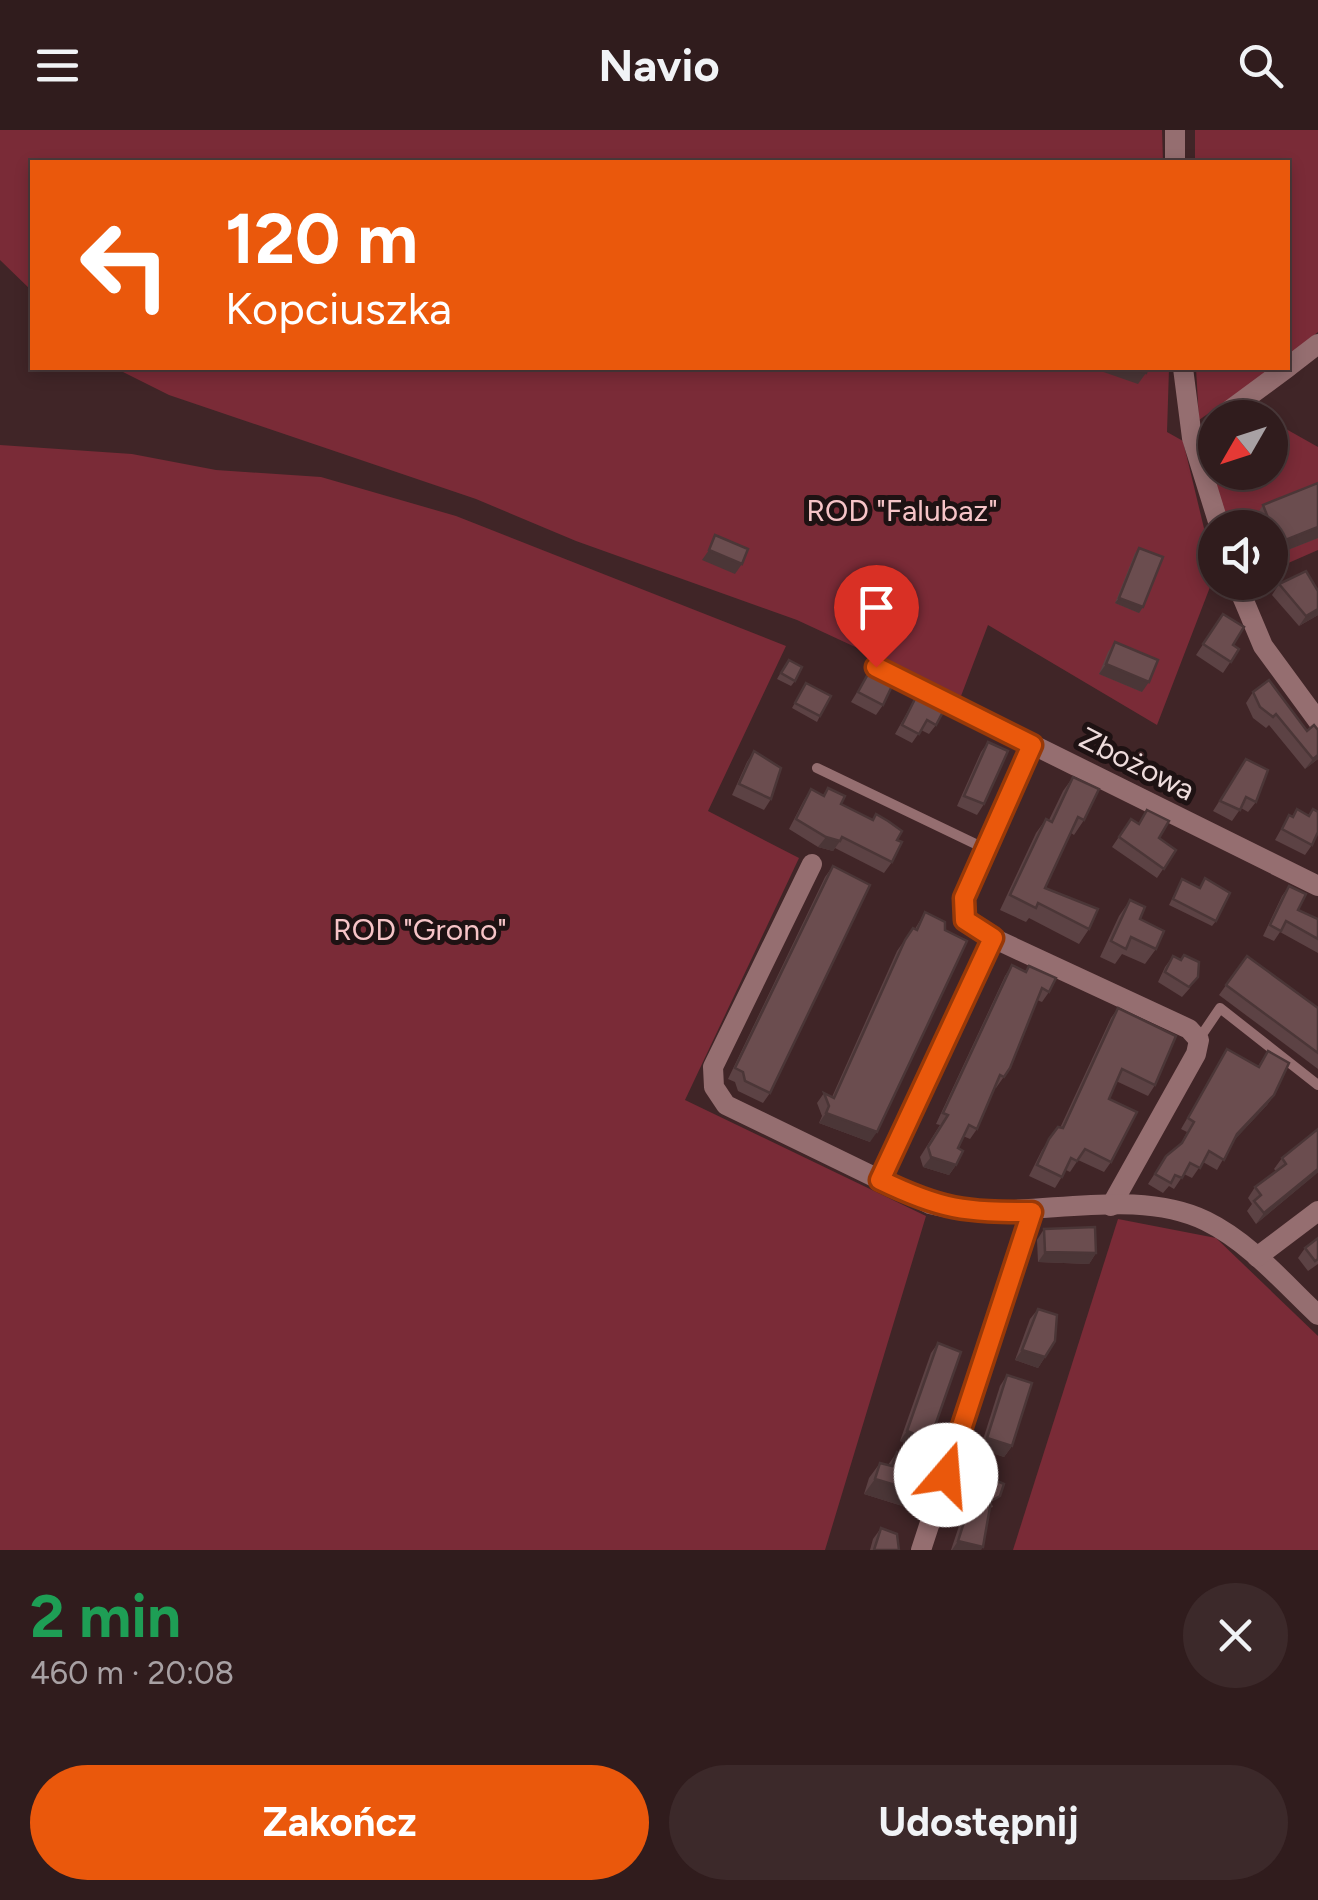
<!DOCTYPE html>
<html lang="pl">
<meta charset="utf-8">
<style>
body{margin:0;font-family:Figtree,sans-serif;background:#3c292a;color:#f1f3f6;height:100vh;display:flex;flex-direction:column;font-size:38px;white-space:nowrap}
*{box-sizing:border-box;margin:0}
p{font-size:32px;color:#a8a1a4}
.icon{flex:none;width:55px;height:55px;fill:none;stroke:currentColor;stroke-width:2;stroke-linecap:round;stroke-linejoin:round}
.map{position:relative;height:1420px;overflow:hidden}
.details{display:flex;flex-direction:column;background:#301c1d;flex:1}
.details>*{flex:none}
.banner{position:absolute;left:30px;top:30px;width:1260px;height:210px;border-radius:0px;box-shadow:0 5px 15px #0003,0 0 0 2px #4b3a3b;background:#ea580c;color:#fff;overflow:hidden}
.needle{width:65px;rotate:231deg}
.controls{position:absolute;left:1198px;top:270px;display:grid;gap:20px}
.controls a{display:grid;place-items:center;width:90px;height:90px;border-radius:50%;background:#301c1d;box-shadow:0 5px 15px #0003,0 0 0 2px #4b3a3b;font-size:50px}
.pin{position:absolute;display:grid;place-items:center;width:85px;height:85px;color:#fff;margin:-102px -42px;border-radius:50% 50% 50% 0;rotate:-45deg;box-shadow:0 0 10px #0007}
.pin .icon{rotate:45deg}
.me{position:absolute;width:110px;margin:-55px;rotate:18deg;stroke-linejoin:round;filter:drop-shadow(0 0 8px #0008)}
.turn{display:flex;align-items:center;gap:35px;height:210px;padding:0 30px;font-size:45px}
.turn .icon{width:130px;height:130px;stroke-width:2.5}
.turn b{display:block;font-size:70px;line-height:85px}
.round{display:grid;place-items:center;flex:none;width:105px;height:105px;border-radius:52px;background:#3c292a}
.headline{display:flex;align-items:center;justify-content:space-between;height:170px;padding:0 30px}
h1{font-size:60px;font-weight:700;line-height:75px;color:#1e9e55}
.button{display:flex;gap:20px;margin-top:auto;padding:20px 30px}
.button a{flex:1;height:115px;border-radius:60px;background:#ea580c;color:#fff;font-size:40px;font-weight:700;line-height:115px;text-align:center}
.button a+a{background:#3c292a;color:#f1f3f6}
header{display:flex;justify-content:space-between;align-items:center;height:130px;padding:0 30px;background:#301c1d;font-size:45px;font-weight:700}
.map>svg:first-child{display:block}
</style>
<header><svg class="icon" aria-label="menu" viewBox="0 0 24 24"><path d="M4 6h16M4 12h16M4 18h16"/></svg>Navio<svg class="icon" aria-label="search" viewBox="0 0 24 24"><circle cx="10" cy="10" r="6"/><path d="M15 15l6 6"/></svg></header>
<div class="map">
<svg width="1318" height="1420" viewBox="0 0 1318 1420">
<rect width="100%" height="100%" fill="#402527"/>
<!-- green -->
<g fill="#7a2b37">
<polygon points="0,0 1162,0 1163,32 32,32 32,161 0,130"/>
<polygon points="1195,0 1318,0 1318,202 1288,226 1288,32 1195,32"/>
<polygon points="115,238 1169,238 1167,302 1183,311 1215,444 1157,595 988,495 961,566 797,490 576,411 476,369 169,265"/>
<polygon points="1196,238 1273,238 1199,290"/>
<polygon points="1270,290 1318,317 1318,420 1270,441 1270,398 1228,397 1203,317 1215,307 1215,342 1270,342"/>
<polygon points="0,315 132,324 216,340 321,347 456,386 786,516 708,681 799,728 685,970 926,1086 825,1420 0,1420"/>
<polygon points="1118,1089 1216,1108 1318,1206 1318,1420 1013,1420"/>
</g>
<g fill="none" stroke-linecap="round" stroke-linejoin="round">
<!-- lane -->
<g stroke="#956e70" stroke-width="10">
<polyline points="817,638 986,719"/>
<polyline points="1199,909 1220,878 1318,955"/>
</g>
<!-- street -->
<g stroke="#956e70" stroke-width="20">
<polyline points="1175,0 1175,32"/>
<polyline points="1288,237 1318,214"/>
<polyline points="1183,238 1192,308 1220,398"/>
<polyline points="1219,288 1287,238"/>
<polyline points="1236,452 1263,516 1318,591"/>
<polyline points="876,537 1318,756"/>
<polyline points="1033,615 964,768 965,790 993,808 1189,899 1199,910 1196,924 1111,1076"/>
<path d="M812,734l-99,203 1,20 12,18 204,99c86,22 196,-22 276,17 43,21 77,61 112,94"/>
<polyline points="881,1050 993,808"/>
<polyline points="1257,1127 1318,1081"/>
<polyline points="921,1420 1032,1081"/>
</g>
</g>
<!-- wall -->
<g fill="#5c4244">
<polygon points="1318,353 1318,408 1270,427 1270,398 1256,398 1253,390 1263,375"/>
<polygon points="1139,418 1143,477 1139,483 1115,473 1135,423"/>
<polygon points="1279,454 1318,461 1318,485 1299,496 1272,465"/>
<polygon points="1223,484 1233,515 1239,519 1223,543 1196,525"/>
<polygon points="1115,512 1142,562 1099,544 1108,522"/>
<polygon points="785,535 795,551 791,556 777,549"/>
<polygon points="868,544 883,575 876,585 851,572"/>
<polygon points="806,553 820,586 817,592 792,578"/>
<polygon points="1253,562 1307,601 1318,600 1318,629 1305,639 1269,595 1266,598 1253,588 1246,573"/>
<polygon points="917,565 936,595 929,604 921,600 912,613 895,604"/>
<polygon points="988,612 984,674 977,685 957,676 981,622"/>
<polygon points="754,621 771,669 764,680 732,665 747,632"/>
<polygon points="1246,629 1256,672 1248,682 1241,678 1232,691 1213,681"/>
<polygon points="1073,647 1084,690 1074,705 1071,703 1045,758 1089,799 1079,814 1029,788 1026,792 1000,780 1036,703 1046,689 1049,690 1063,661"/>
<polygon points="828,658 841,674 872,690 876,684 897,710 892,732 884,743 835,718 833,721 818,717 789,699 804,670 811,659 823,665"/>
<polygon points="1297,679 1308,685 1313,679 1312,715 1305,725 1275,710 1289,685 1292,686"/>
<polygon points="1147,680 1159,708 1176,720 1157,748 1112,717 1131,689 1138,694"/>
<polygon points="833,736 770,963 763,973 738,961 735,952 728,949 825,747"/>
<polygon points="1205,748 1216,791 1212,796 1169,775 1182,749 1199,758"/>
<polygon points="1289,756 1298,780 1318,789 1318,823 1280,802 1274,811 1263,806 1282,766"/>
<polygon points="1130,770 1156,819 1145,834 1122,824 1115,834 1100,827 1119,786"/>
<polygon points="925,782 870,1012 819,993 822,986 817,973 824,963 832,967 897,821 913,798 915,799"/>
<polygon points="1184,825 1190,858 1182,867 1158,852 1165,837 1173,826 1180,830"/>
<polygon points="1247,826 1318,878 1318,939 1219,865"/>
<polygon points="1012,835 1025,841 1029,836 1049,862 1042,872 1037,870 1010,938 996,958 995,957 977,999 970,1009 963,1006 958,1018 956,1035 949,1045 923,1037 920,1027 940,995 936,994 1005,846"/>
<polygon points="1118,878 1155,955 1148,966 1116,951 1109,969 1111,1032 1104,1042 1078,1030 1070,1042 1066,1040 1055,1058 1029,1046 1042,1020 1058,997 1060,998 1111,888"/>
<polygon points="1227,919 1258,936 1268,921 1274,965 1267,975 1234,1010 1217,1040 1203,1032 1192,1048 1184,1044 1174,1059 1169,1056 1163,1063 1148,1054 1166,1026 1180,1015 1187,1002 1181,999"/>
<polygon points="1318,999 1318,1042 1256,1094 1247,1081 1252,1074 1248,1068 1255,1057 1276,1041 1274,1039 1282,1028"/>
<polygon points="1044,1099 1096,1123 1089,1134 1038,1132 1037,1110"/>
<polygon points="1318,1108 1318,1134 1308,1141 1298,1128 1305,1118"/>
<polygon points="1038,1179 1045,1227 1038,1238 1015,1230 1030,1189"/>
<polygon points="938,1213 923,1321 900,1311 931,1223"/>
<polygon points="1007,1245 1012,1316 1004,1327 980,1319 1000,1256"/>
<polygon points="897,1322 914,1344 912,1379 864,1364 869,1348 880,1333 888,1335"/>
<polygon points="980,1343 993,1377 990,1378 981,1420 951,1420 973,1354"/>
<polygon points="881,1398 899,1420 870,1420 873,1409"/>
</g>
<!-- shaded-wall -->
<g fill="#4b3637">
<polygon points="1092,238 1129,238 1146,243 1138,254"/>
<polygon points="1318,397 1318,408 1270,427 1278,413"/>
<polygon points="709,420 742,434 735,444 702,430"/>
<polygon points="1119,468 1143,477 1139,483 1115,473"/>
<polygon points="1318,479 1318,485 1299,496 1306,486"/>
<polygon points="1106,534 1149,552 1142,562 1099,544"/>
<polygon points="1318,625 1318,629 1305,639 1313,629"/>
<polygon points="826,707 840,711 833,721 818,717"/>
<polygon points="1274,965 1267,975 1230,1015 1237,1004"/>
<polygon points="826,983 877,1002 870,1012 819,993"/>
<polygon points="931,1027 956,1035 949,1045 923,1037"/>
<polygon points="1318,1036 1318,1042 1315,1045 1256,1094 1264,1083"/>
<polygon points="1045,1122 1096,1123 1089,1134 1038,1132"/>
<polygon points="1022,1220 1045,1227 1038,1238 1015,1230"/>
<polygon points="907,1301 930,1310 923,1321 900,1311"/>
<polygon points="987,1308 1012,1316 1004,1327 980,1319"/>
<polygon points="875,1349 922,1363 912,1379 864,1364"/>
<polygon points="958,1411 983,1417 981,1420 952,1420"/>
</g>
<!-- building -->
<g fill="#6b4d4f" stroke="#4b3637" stroke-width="2.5">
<polygon points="1129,238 1148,238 1146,243"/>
<polygon points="1318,353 1318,397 1278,413 1263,375"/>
<polygon points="715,405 748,419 742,434 709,420"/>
<polygon points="1139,418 1163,427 1143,477 1119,468"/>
<polygon points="1306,441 1318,461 1318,479 1306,486 1279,454"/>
<polygon points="1223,484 1244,497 1233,515 1239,519 1231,532 1203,514"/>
<polygon points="1115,512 1158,530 1149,552 1106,534"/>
<polygon points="789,530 802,537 795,551 781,543"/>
<polygon points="868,544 892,556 883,575 858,562"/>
<polygon points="1269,550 1307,601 1314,595 1318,600 1318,625 1313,629 1276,584 1273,587 1260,577 1253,562"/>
<polygon points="806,553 831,566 820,586 795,573"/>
<polygon points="917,565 944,580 936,595 927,590 919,604 902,595"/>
<polygon points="988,612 1008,621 984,674 964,666"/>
<polygon points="754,621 781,638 771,669 739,654"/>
<polygon points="1246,629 1268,640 1256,672 1246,667 1240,680 1220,671"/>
<polygon points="1073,647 1099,659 1084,690 1078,687 1045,758 1098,779 1089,799 1038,773 1036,778 1010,765 1046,689 1052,692"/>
<polygon points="828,658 845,666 841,674 873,690 876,684 888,691 902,701 897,710 902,712 892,732 842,707 840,711 826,707 796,689 811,659 824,666"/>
<polygon points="1297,679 1309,686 1313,679 1318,682 1318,702 1312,715 1282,699 1289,685 1293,687"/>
<polygon points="1147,680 1169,691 1159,708 1176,720 1164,739 1119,707 1131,689 1139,694"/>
<polygon points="833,736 870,755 770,963 745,951 743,942 735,938"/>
<polygon points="1205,748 1230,763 1216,791 1173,769 1182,749 1200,758"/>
<polygon points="1289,756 1306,764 1298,780 1318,789 1318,809 1286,791 1281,801 1270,795"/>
<polygon points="1130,770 1145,777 1140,789 1164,801 1156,819 1131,807 1126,819 1111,811"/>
<polygon points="925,782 945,792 945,800 967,811 877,1002 826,983 829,976 824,963 834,968 905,810 913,798 917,800"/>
<polygon points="1184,825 1199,832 1198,847 1189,857 1165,842 1173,826 1181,830"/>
<polygon points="1247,826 1318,878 1318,923 1226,855"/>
<polygon points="1012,835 1026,842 1029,836 1056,848 1049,862 1042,858 1010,938 1004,947 1000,945 977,999 969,995 958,1018 963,1021 956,1035 931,1027 928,1017 948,985 943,983"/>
<polygon points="1118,878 1176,906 1155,955 1122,939 1109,969 1137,982 1111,1032 1085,1019 1077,1031 1071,1028 1062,1047 1037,1035 1049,1009 1058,997 1063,998"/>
<polygon points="1227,919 1259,937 1268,921 1289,933 1274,965 1237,1004 1224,1030 1209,1021 1200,1038 1190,1033 1182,1048 1175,1045 1171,1053 1155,1044 1166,1026 1182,1013 1194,992 1188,988"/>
<polygon points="1318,999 1318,1039 1264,1083 1254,1071 1261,1065 1255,1057 1286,1034 1282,1028"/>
<polygon points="1095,1097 1096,1123 1045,1122 1044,1099"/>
<polygon points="1318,1108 1318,1129 1315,1131 1305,1118"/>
<polygon points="1038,1179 1057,1185 1055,1211 1045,1227 1022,1220"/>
<polygon points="938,1213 961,1222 930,1310 907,1301"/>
<polygon points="1007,1245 1032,1253 1012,1316 987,1308"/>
<polygon points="897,1322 919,1329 914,1344 926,1348 922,1363 875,1349 880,1333 892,1336"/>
<polygon points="980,1343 1004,1354 1000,1366 991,1371 983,1417 958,1411"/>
<polygon points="881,1398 897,1404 899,1420 874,1420"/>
</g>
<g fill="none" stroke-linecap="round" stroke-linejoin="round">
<defs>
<path id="route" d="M876,537l156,78 -68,153 1,22 28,18 -113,242c62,30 84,32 152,32l-86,263"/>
</defs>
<!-- route casing -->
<use href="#route" stroke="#983908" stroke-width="25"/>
<!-- route -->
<use href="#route" stroke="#ea580c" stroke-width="18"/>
</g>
<g text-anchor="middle" stroke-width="10" stroke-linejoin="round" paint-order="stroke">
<!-- park labels -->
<g font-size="30" fill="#f6c4c7" stroke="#1e1213">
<text x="902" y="391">ROD "Falubaz"</text>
<text x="420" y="810">ROD "Grono"</text>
</g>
<!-- street labels -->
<g font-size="30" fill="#eedcdc" stroke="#1e1213">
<text transform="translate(1137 634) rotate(27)" y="10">Zbożowa</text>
</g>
</g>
</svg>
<div class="controls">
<a><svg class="needle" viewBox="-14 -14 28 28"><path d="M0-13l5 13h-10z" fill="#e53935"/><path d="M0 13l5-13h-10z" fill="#a8a1a4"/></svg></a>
<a><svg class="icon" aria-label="sound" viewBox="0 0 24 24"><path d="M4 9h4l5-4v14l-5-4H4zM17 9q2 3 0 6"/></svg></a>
</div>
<div class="pin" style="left:876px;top:537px;background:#d93025"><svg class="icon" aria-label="arrive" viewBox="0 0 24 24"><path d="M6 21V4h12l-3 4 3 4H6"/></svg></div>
<svg class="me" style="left:946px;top:1345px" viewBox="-20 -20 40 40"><circle r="19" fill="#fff"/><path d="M0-13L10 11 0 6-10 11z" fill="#ea580c"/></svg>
<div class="banner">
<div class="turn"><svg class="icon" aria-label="left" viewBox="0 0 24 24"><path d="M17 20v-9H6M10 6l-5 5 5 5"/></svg><div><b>120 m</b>Kopciuszka</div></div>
</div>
</div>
<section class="details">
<div class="headline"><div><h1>2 min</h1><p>460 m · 20:08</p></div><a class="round"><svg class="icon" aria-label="close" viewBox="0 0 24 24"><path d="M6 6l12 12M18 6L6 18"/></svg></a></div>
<div class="button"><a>Zakończ</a><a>Udostępnij</a></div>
</section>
